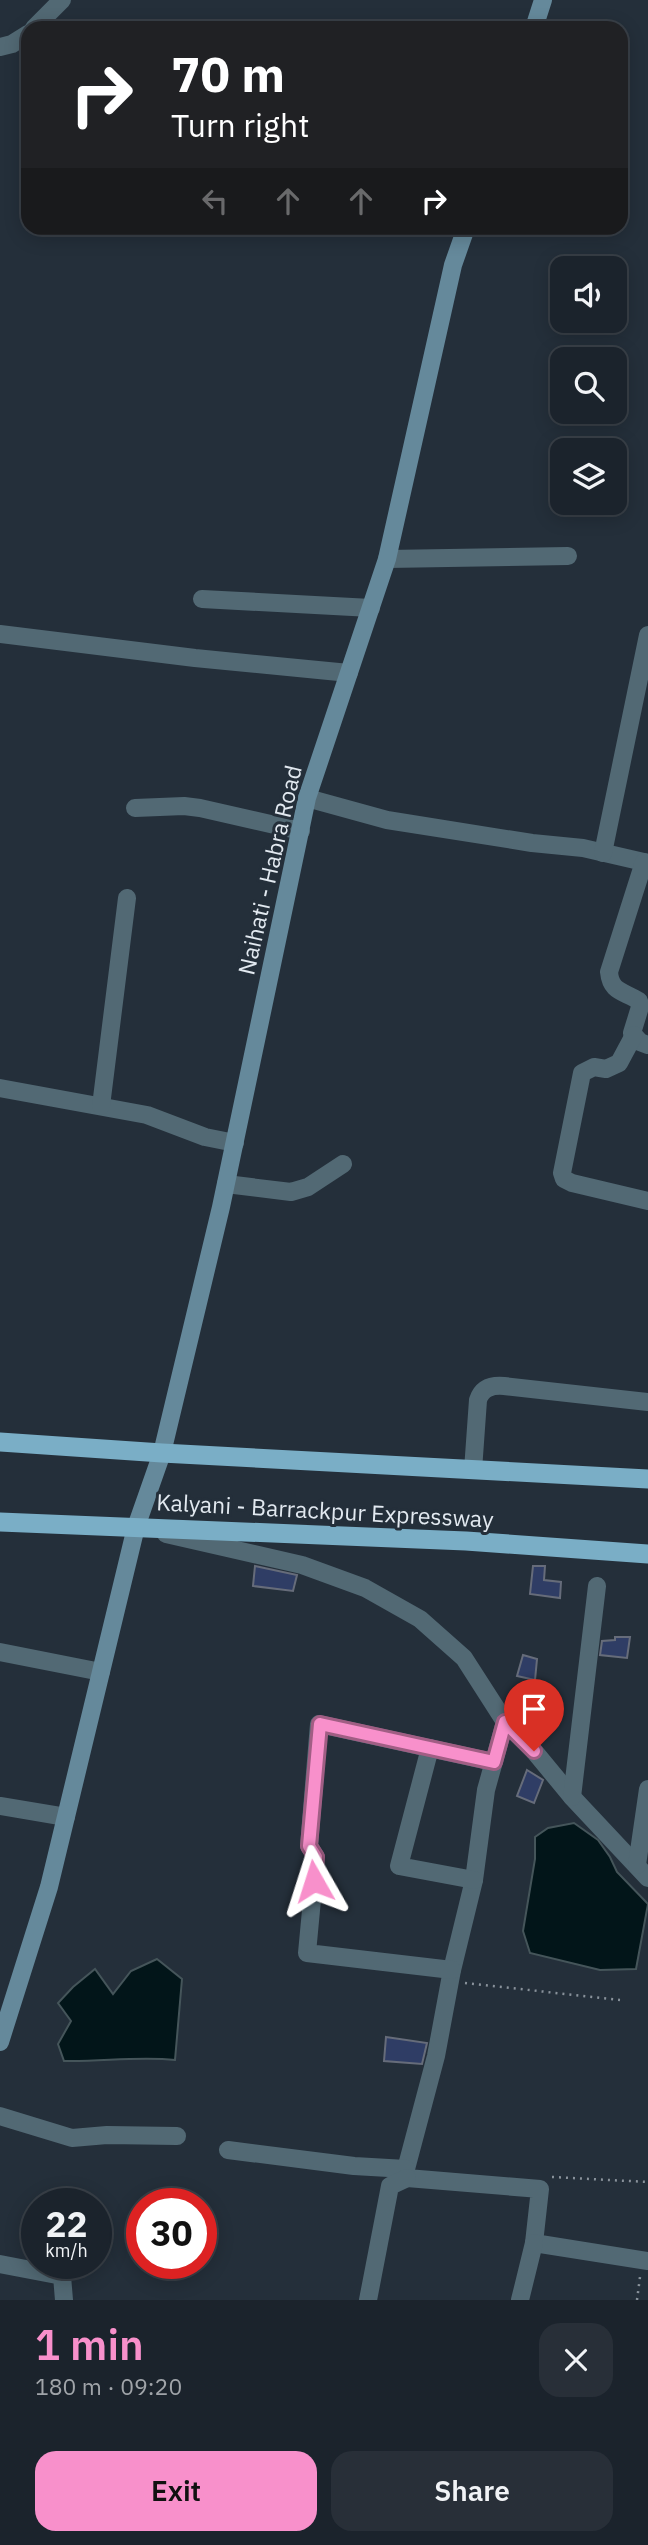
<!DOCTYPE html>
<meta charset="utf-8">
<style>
body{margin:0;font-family:"IBM Plex Sans",sans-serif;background:#282f38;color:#f1f3f6;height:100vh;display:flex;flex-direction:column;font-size:26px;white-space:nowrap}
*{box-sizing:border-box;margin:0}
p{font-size:23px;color:#a0a4a9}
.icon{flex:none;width:38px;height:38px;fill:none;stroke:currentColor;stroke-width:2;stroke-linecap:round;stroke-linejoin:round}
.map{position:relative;height:2300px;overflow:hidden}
.panel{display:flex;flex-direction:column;background:#1b232c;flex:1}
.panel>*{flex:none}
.guide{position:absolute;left:21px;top:21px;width:607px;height:214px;border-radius:21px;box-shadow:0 4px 18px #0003,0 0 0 2px #394048;background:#202124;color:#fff;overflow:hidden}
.controls{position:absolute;left:550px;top:256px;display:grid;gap:14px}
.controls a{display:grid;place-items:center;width:77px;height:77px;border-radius:14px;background:#1b232c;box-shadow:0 4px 18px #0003,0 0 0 2px #394048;font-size:35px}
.speed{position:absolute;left:21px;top:2188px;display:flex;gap:14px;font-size:35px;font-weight:700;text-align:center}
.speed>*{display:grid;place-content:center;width:91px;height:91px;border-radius:50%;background:#1b232c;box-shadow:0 4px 18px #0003,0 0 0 2px #394048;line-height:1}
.speed small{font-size:18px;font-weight:400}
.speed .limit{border:10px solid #d22;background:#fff;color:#111}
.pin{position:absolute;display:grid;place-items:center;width:60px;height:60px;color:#fff;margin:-72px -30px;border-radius:50% 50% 50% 0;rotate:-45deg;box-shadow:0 0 7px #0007}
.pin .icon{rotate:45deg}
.me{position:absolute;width:77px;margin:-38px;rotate:354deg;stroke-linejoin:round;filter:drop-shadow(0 0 5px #0008)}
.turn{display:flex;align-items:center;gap:24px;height:147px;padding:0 35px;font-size:32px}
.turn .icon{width:91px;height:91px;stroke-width:2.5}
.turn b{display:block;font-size:49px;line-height:60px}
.lanes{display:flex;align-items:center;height:66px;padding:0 35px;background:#0003;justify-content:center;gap:35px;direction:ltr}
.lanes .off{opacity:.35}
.round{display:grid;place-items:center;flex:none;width:74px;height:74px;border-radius:21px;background:#282f38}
.summary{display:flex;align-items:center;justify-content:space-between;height:119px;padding:0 35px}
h1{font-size:42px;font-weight:600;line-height:52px;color:#f890cb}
.action{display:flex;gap:14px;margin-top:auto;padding:14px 35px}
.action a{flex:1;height:80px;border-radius:21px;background:#f890cb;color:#111;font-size:28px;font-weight:600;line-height:80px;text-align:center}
.action a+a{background:#282f38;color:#f1f3f6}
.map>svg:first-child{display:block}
</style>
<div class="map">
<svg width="648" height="2300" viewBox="0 0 648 2300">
<rect width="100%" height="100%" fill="#242f3a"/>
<!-- water -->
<g fill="#021519" stroke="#45555a" stroke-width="2">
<polygon points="574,1823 598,1840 610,1857 617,1872 648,1904 636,1969 600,1970 530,1953 523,1931 535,1859 535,1837 548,1828"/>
<path d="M157,1959l25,20 -7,81c-37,-4 -74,2 -111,1l-6,-17 13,-23 -13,-18 15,-16 22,-18 18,25 18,-23z"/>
</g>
<!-- building -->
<g fill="#2f3d65" stroke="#666c7a" stroke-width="2">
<polygon points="255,1566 297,1575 293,1591 253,1586"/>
<polygon points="533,1566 545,1566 544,1580 561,1582 560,1598 530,1594"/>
<polygon points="615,1637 630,1637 627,1658 600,1655 602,1641 615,1640"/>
<polygon points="523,1655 537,1659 535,1680 517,1676"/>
<polygon points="527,1770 543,1780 534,1803 517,1796"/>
<polygon points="386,2037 427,2043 422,2064 384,2061"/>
</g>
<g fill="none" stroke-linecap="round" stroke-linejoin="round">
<!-- path -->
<g stroke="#89929b" stroke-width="2.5" stroke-dasharray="2 5" stroke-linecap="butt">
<polyline points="465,1983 620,2000"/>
<polyline points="552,2177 648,2182"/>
<polyline points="637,2300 640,2277"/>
</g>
<!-- minor -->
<g stroke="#526974" stroke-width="18">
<polyline points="34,28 62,0"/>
<polyline points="0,47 12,44 28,34"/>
<polyline points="387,559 568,556"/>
<polyline points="202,599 371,608"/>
<polyline points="0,634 195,658 349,673"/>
<polyline points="307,798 387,820 532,843 583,848 648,863"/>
<polyline points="135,808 184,806 200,808 301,831"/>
<polyline points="603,853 648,635"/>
<path d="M644,862l-35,110c2,21 15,19 30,29l1,6 -8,26 8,9 8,3"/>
<polyline points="634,1035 619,1063 606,1069 594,1067 582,1073 562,1173 564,1179 572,1183 648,1201"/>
<polyline points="0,1088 147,1115 205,1137 235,1143"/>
<polyline points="101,1106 127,898"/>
<polyline points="226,1184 291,1192 308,1187 343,1164"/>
<path d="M473,1470l5,-70c4,-12 14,-15 26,-14l144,16"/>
<polyline points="166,1534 302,1565 365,1588 420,1619 464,1658 505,1722 534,1751 572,1797 648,1878"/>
<polyline points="0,1652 101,1672"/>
<polyline points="505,1722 486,1790 474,1880 452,1970 436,2056 406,2169 407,2178 540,2189 534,2243 648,2261"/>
<polyline points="430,1748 399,1866 474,1880"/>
<polyline points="572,1797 597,1586"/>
<polyline points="0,1806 66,1817"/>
<polyline points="637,1865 648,1789"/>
<polyline points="452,1970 307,1953 316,1857 309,1846 319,1724 493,1762"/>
<polyline points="0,2116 72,2138 107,2135 177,2136"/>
<polyline points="228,2150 354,2166 406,2169"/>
<polyline points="0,2264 62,2276 64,2300"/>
<polyline points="368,2300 390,2186 407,2178"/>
<polyline points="520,2300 534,2243"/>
</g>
<!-- secondary -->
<g stroke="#65899b" stroke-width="18">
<polyline points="534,28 543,0"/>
<polyline points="0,2042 49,1887 136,1527 162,1453 221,1207 307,798 387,559 453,265 466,228"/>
</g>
<!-- trunk -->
<g stroke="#7aaec6" stroke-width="19">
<polyline points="0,1442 162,1453 648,1479"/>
<polyline points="0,1522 466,1541 648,1554"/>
</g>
</g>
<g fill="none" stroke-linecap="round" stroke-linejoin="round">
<defs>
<polyline id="route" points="314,1881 316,1857 309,1846 320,1724 494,1762 505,1722 534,1751"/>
</defs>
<!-- route casing -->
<use href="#route" stroke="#a15e84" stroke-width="18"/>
<!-- route -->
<use href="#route" stroke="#f890cb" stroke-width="12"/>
</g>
<g text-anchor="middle" stroke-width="6" stroke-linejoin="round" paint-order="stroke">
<!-- street labels -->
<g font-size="23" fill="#e2e9f0" stroke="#242f3a">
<text transform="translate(270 870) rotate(-77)" y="8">Naihati - Habra Road</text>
<text transform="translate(325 1511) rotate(3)" y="8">Kalyani - Barrackpur Expressway</text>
</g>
</g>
</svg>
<div class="controls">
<a><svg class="icon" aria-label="sound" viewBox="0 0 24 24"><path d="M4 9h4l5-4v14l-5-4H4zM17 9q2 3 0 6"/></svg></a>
<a><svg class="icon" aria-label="search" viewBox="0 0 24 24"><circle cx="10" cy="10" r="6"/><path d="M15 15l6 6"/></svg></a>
<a><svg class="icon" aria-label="layers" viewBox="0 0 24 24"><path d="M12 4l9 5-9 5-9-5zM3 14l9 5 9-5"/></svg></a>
</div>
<div class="speed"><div>22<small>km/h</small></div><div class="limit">30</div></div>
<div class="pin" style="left:534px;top:1751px;background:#d93025"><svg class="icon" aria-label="arrive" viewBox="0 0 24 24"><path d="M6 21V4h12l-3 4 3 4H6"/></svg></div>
<svg class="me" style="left:314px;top:1881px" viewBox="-20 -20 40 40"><path d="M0-17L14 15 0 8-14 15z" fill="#f890cb" stroke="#fff" stroke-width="4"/></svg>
<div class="guide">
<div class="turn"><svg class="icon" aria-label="right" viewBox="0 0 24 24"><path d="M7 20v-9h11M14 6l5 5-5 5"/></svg><div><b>70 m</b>Turn right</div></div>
<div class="lanes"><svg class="icon off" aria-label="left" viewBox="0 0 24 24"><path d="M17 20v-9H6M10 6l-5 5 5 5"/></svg><svg class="icon off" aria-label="ahead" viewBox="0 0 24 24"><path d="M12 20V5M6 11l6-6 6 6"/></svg><svg class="icon off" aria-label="ahead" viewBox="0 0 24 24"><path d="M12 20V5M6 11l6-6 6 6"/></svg><svg class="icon" aria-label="right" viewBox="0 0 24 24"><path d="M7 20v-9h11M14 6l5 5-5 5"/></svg></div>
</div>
</div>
<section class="panel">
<div class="summary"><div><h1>1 min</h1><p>180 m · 09:20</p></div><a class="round"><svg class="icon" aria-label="close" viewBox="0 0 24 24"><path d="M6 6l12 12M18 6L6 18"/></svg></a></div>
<div class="action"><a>Exit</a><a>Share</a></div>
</section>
